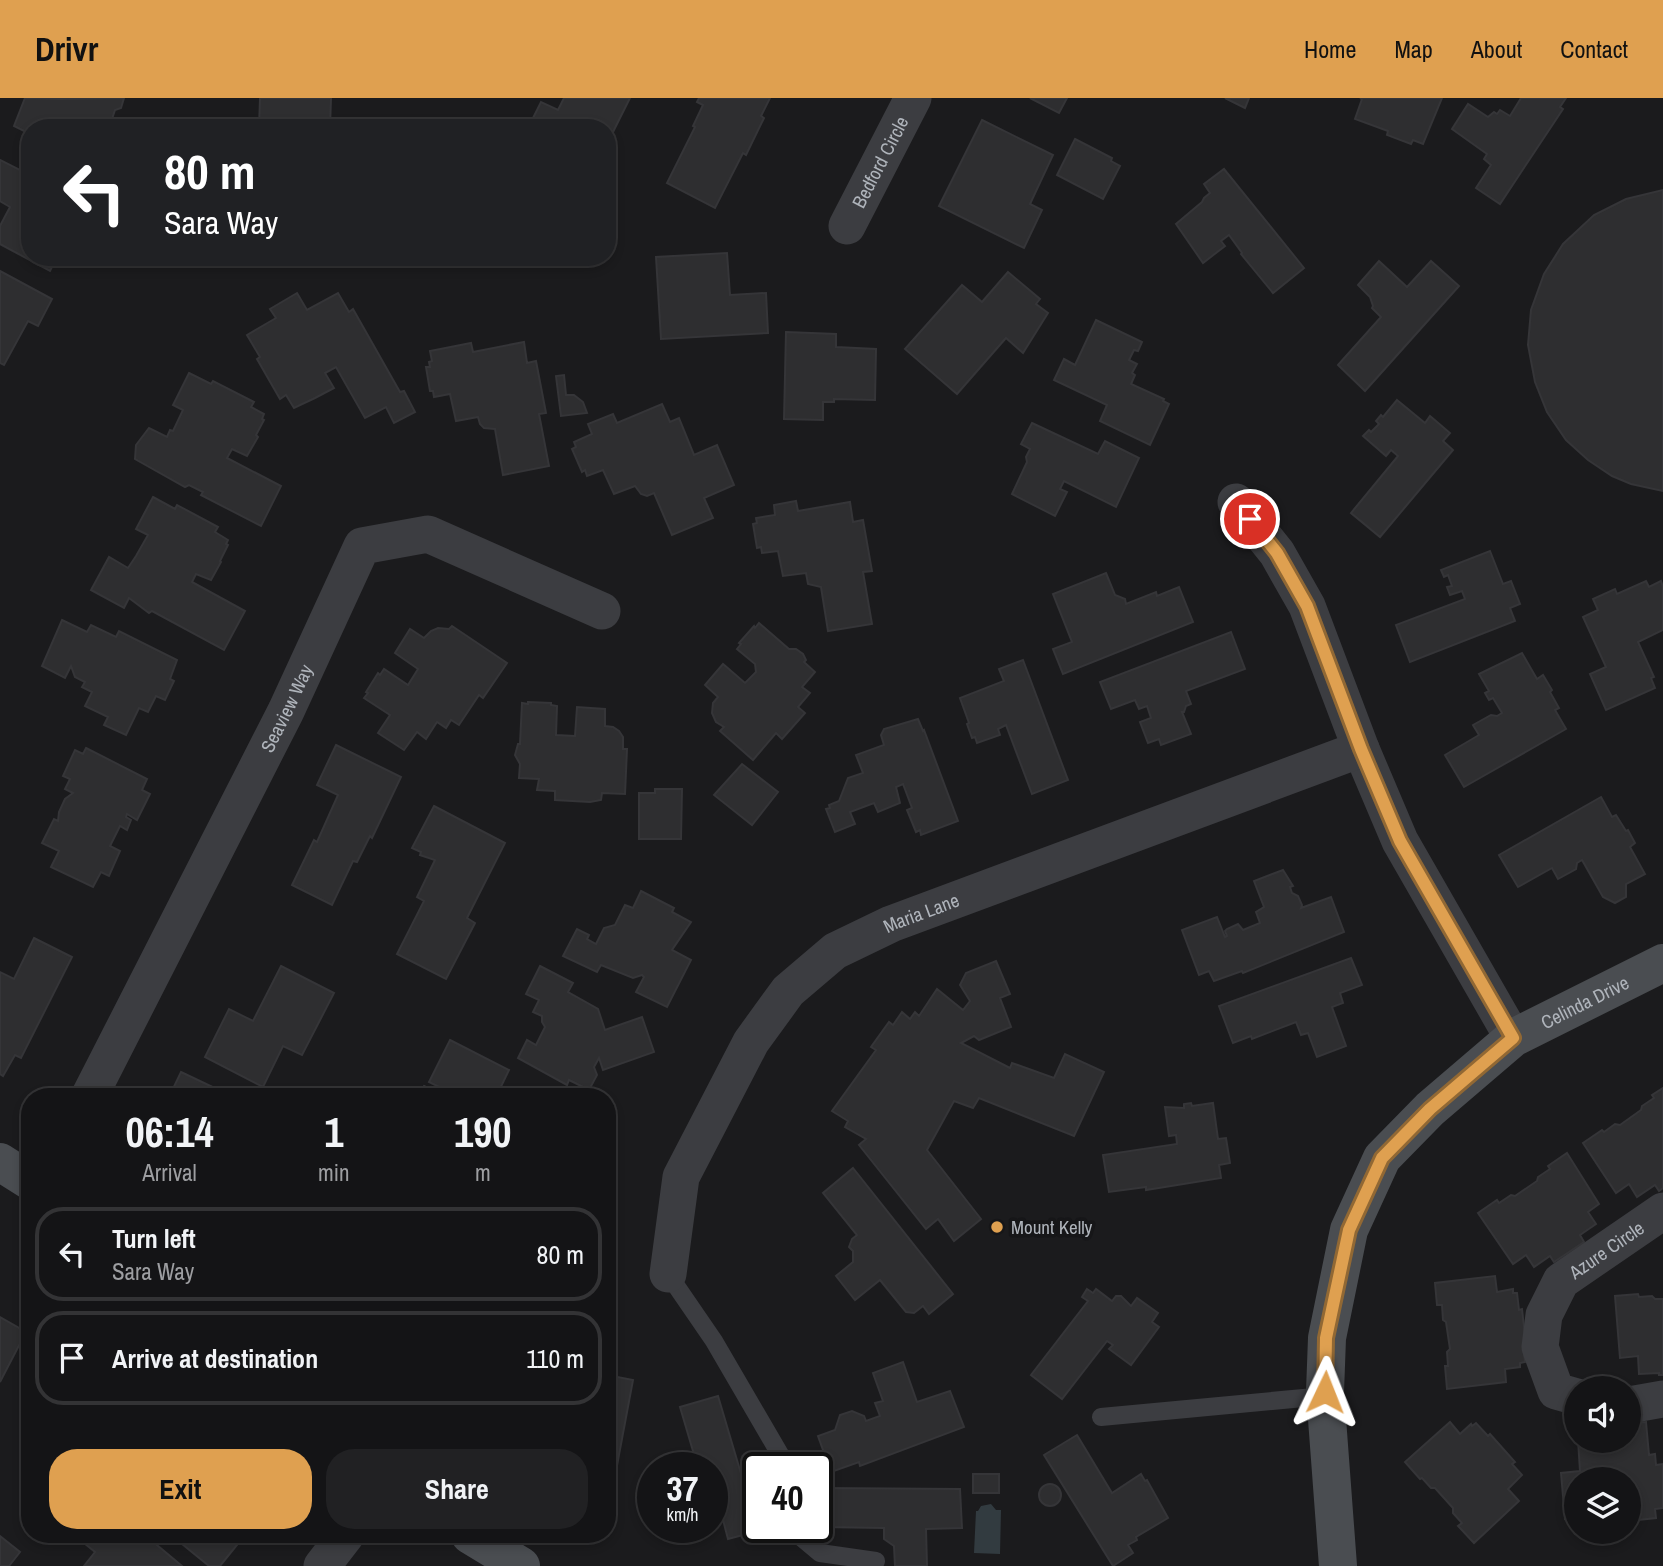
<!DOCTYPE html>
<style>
body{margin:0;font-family:"Archivo Narrow",sans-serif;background:#212123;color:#f1f3f6;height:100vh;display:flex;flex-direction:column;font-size:26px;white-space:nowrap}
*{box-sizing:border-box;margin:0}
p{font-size:23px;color:#9d9ea1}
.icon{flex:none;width:38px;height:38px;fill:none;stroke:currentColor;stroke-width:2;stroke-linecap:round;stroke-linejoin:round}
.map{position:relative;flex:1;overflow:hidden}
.side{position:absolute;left:21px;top:990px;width:595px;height:455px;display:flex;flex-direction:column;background:#141416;border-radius:28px;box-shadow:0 4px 10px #0003,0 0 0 2px #333335}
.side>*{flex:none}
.guide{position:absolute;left:21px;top:21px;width:595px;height:147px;border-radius:28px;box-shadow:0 4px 10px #0003,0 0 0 2px #333335;background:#202124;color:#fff;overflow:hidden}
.controls{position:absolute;left:1564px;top:1278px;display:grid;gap:14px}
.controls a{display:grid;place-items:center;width:77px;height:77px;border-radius:50%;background:#141416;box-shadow:0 4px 10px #0003,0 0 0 2px #333335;font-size:35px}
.speed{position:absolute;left:637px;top:1354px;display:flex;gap:14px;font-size:35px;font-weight:700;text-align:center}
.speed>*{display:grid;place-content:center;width:91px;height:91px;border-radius:50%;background:#141416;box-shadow:0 4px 10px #0003,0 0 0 2px #333335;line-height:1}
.speed small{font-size:18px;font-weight:400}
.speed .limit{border:4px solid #111;border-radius:10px;background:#fff;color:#111}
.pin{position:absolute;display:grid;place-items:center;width:60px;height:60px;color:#fff;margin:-30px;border:4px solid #fff;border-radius:50%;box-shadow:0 2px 7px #0007}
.me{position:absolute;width:77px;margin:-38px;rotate:2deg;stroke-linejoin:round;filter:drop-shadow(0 0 5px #0008)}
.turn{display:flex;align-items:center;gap:24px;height:147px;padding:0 28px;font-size:32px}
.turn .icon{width:91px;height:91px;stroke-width:2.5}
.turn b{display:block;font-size:49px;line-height:60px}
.eta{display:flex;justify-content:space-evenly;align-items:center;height:119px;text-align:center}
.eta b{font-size:42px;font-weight:800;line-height:49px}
.button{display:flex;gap:14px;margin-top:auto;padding:14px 28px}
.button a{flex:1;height:80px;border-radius:28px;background:#dfa050;color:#111;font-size:28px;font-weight:800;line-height:80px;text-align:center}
.button a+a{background:#212123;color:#f1f3f6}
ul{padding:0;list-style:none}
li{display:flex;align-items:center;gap:21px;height:94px;margin:0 14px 10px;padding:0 14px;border:4px solid #333335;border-radius:28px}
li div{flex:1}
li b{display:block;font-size:26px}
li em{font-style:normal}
header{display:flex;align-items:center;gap:42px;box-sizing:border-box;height:98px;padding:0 35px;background:#dfa050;color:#111}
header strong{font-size:33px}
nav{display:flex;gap:38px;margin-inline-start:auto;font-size:24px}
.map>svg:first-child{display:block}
</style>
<header>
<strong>Drivr</strong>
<nav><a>Home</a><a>Map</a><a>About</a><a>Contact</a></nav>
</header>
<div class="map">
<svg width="1663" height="1468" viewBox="0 0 1663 1468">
<rect width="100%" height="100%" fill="#1b1b1d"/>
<!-- water -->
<polygon fill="#323b40" points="991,1406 996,1412 1001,1412 1000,1456 974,1455 976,1413 978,1413 981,1408"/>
<!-- building -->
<g fill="#2e2e30" stroke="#353538" stroke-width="2">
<polygon points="25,0 61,1 124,0 121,10 115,12 109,30 30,30 30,36 14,28"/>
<polygon points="260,0 331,0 330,30 259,30"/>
<polygon points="564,0 630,0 607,46 607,30 528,30 541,4 558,12"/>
<polygon points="699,0 770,0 761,18 764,20 746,57 743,55 715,110 667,85 695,29 693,28 703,7 697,4"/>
<polygon points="1030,0 1067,0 1059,15"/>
<polygon points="1225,0 1249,0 1245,10"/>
<polygon points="1360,0 1442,0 1423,46 1413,42 1411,46 1387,37 1388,33 1355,21 1362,1"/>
<polygon points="1521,0 1566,0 1560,9 1563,11 1500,106 1476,90 1491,67 1484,61 1487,56 1452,31 1468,6 1488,19 1494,14 1497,16 1500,12 1510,18"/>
<polygon points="982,22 1053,57 1030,106 1042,112 1024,150 939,108"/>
<polygon points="1075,41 1112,60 1111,63 1120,68 1103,101 1057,77"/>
<polygon points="0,62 30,77 30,159 57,159 50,173 0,146 0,128 10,109 0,103"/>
<polygon points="1224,71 1304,170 1273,195 1241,156 1242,155 1229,137 1221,143 1225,148 1203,165 1176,126 1202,104 1204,100 1210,95 1204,86"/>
<polygon points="1663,92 1663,393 1631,386 1612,378 1588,362 1566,342 1547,314 1535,284 1528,247 1531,212 1544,176 1563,146 1594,117 1626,101"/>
<polygon points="727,155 730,197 766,195 768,235 661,241 656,159"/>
<polygon points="1379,163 1407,189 1431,163 1459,188 1365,293 1338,267 1381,219 1372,210 1373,208 1370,199 1358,187"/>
<polygon points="0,173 52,201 38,228 28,223 4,267 0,265"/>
<polygon points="1008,174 1040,201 1036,206 1048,215 1023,255 1006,240 957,296 905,251 962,187 982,204"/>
<polygon points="297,195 307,212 338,195 349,214 353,211 400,294 404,293 415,314 394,325 386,309 365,320 336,269 325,275 334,290 315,300 294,310 286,297 280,301 257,261 260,259 247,237 276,220 270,211"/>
<polygon points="1096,222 1142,244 1138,253 1134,252 1129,262 1137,266 1132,275 1135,277 1131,286 1164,301 1163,303 1169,306 1150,347 1100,323 1107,307 1054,282 1064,261 1075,267"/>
<polygon points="786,234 836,236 836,249 876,251 875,302 834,301 834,304 823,304 823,322 784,321"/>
<polygon points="524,244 527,265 536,263 546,315 539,316 549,368 503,377 495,331 484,330 480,326 478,319 456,323 450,296 434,299 433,293 430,293 426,269 430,269 429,264 432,263 430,253 471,245 473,254"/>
<polygon points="189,275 211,286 213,283 254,304 251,309 264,316 262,321 264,322 256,337 258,339 247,358 232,351 227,360 281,388 261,428 201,397 203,394 189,387 185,389 135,361 136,347 149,330 167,339 170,332 173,333 183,312 173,307"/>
<polygon points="564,277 566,297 574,297 583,304 587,315 561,318 556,278"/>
<polygon points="1397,302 1425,325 1430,318 1450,335 1443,343 1453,352 1380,439 1351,415 1398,358 1391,352 1386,358 1363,338 1369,332 1371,334 1379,326 1376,323 1381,317 1383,319"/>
<polygon points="662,306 670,324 679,320 694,357 717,347 734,387 704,400 713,420 672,437 654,395 647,398 641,396 635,388 614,396 603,372 587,378 585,372 582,374 572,351 576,349 574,344 592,336 588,326 613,316 617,325"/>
<polygon points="1032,325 1098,356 1105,343 1139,360 1116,409 1064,383 1060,391 1067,394 1055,418 1012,396 1027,364 1026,359 1030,351 1021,346"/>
<polygon points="153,399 175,411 177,407 218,429 215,434 228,442 226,446 228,447 220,463 221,464 211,482 196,476 192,484 245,513 224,552 152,513 149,515 129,500 124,510 91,492 109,459 128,470 136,458 148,437 136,431"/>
<polygon points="796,403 798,413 850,404 853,424 863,422 872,473 863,474 872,526 828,533 821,489 808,486 806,475 783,478 778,453 762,455 761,449 757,450 753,426 757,425 756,420 775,417 774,407"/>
<polygon points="1490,453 1503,486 1511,483 1520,506 1510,510 1515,523 1410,564 1396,527 1465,501 1462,493 1450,497 1447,489 1452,488 1448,477 1444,479 1441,472"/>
<polygon points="1106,475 1115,497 1125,501 1126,506 1156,494 1157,498 1179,489 1193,524 1063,576 1053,551 1072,544 1053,496"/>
<polygon points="1646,483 1649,489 1661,483 1663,489 1663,532 1638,544 1654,579 1651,580 1655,590 1606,612 1590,576 1606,569 1583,519 1598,512 1593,501 1615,491 1617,496"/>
<polygon points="62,522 87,534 91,527 116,539 119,533 177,562 170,581 174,583 165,602 156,598 148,614 139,610 126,637 104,627 108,619 85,608 92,594 82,589 85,584 75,579 71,568 65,580 42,568"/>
<polygon points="759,525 789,551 796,551 803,556 806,562 804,564 815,574 802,589 810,595 798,609 805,615 782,641 776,635 753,662 720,633 724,629 716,624 712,615 713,605 718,599 705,587 723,566 745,585 756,574 755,566 737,551 741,546 739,545 754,528 755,530"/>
<polygon points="452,528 507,565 483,600 479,597 459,627 451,622 446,630 437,624 426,641 417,634 404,652 378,635 390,617 364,600 368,595 366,594 378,575 380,577 384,571 408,587 418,571 395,555 410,531 424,540 431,533 438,530 449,531"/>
<polygon points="1231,534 1245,571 1186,593 1191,606 1186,608 1184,614 1182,614 1191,636 1161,647 1159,641 1148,645 1140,624 1151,620 1147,608 1139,611 1135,602 1111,611 1100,584"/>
<polygon points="1522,555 1537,581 1543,577 1552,592 1550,594 1559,610 1555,612 1566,631 1464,689 1445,657 1479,637 1473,627 1491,617 1497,618 1502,615 1493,600 1489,602 1485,595 1489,593 1479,576"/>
<polygon points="1023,562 1068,682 1032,696 1006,627 998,631 1000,637 977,645 975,639 972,640 967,626 969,625 960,600 1004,583 999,571"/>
<polygon points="528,604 551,605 551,607 557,608 556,637 575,638 577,609 605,611 605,628 613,629 619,633 623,639 623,651 627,651 625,696 602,695 601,702 590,704 555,702 555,693 537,692 539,681 519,680 520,666 515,657 518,646 520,646 522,605 528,606"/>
<polygon points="918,621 923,633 924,632 958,723 921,737 920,732 916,734 907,712 912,710 903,686 896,689 900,705 878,714 874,705 850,714 855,726 835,734 826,711 830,710 829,707 839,703 848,680 863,675 856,657 884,647 881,637 884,631"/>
<polygon points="336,647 401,679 372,740 370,738 357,764 353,763 332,807 292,787 314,742 317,744 338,697 317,687"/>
<polygon points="86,650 147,681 142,692 150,696 137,722 127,716 126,719 131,722 127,732 120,728 110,748 120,753 109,778 101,774 93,789 51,769 59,753 42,745 54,721 58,723 59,714 65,701 73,695 65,691 70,681 63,678 75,652 83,656"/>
<polygon points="742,666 778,694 752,727 714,697"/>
<polygon points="655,691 682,691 681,741 639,741 639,695 655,695"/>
<polygon points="1601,699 1612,719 1616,717 1626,733 1628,732 1635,745 1630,749 1645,776 1626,786 1626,799 1615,805 1603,799 1582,762 1577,765 1576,771 1558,781 1552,770 1518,789 1499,757"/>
<polygon points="434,708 505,745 467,820 475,825 446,881 397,856 424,803 417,799 435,762 420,757 421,754 412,750"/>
<polygon points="1283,772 1293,788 1290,789 1292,795 1298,798 1302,807 1301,810 1331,799 1344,834 1243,875 1242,873 1214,883 1209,873 1199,877 1182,832 1217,819 1225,839 1227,838 1225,833 1227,831 1238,826 1243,832 1260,825 1256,814 1264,809 1254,783"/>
<polygon points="641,793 674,810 672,814 691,824 672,852 691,862 667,909 636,894 644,879 642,877 633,880 601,867 597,874 563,858 577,831 589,837 587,841 596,846 604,830 615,827 625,807 633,810"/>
<polygon points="34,840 72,859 21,960 15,957 3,978 0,976 0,874 14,881"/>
<polygon points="1351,860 1362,887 1340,895 1343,905 1332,909 1346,948 1317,959 1308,935 1301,937 1296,924 1252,941 1251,938 1233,945 1219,908"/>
<polygon points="996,863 1010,896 1000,900 1011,929 979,942 974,938 961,945 1010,970 1012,965 1054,980 1065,956 1104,974 1074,1038 979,1000 973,1010 954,1003 927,1052 981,1121 954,1143 938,1121 926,1131 859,1047 866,1041 845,1029 848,1023 832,1013 876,952 871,949 889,924 893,927 902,914 910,921 915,914 919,918 937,891 963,912 970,903 960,887 966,875"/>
<polygon points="281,868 334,895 302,957 283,948 263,989 205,959 229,911 253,923"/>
<polygon points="540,868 573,885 568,894 598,911 605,932 642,919 654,954 603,972 599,960 594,969 597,977 589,992 569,982 567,987 518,960 527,942 536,947 545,929 542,924 542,918 533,914 539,902 526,896"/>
<polygon points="450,942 509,972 496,999 460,999 429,984"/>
<polygon points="181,974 217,991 216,994 226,999 169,999"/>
<polygon points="424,988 445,999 418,999"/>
<polygon points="1663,990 1663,1090 1659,1093 1655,1087 1637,1099 1629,1086 1616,1095 1583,1045 1602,1032 1604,1034 1615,1026 1620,1027 1641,1012 1642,1008 1654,1000 1652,997"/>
<polygon points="1191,1005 1192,1008 1213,1005 1218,1041 1226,1040 1230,1065 1219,1067 1221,1080 1146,1092 1146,1089 1109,1094 1103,1057 1177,1046 1176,1037 1169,1038 1165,1009 1184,1010 1184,1006"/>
<polygon points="1567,1055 1599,1106 1588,1114 1596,1126 1580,1137 1584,1144 1554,1164 1550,1158 1534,1169 1526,1157 1513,1166 1478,1115 1497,1102 1499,1105 1511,1097 1515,1098 1537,1083 1538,1079 1550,1071 1548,1068"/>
<polygon points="853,1070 953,1196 929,1216 923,1208 914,1215 906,1214 880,1182 855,1202 836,1178 853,1164 853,1153 849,1149 852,1141 857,1137 823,1095"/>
<polygon points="1495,1178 1497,1194 1513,1191 1513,1195 1517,1195 1519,1212 1522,1211 1526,1247 1523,1248 1525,1264 1520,1265 1520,1269 1505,1271 1506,1284 1447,1291 1445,1268 1448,1268 1447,1254 1450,1251 1446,1224 1443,1222 1442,1207 1437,1207 1435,1185"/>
<polygon points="1087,1191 1093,1195 1096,1191 1112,1203 1116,1198 1121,1198 1131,1208 1137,1200 1158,1215 1152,1224 1159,1229 1131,1267 1109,1251 1113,1247 1107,1243 1062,1301 1031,1277 1088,1203 1082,1199"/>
<polygon points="1638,1196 1639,1199 1652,1198 1655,1201 1663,1201 1663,1277 1659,1277 1659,1275 1639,1276 1638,1258 1620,1260 1615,1198"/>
<polygon points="0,1219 26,1234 0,1284"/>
<polygon points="903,1264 917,1304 950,1293 964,1329 860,1368 859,1364 831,1374 818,1338 835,1332 840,1317 852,1313 864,1318 866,1323 880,1318 875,1305 883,1303 873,1275"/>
<polygon points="607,1277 633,1282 616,1373 613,1372 612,1375 610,1375 608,1382"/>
<polygon points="718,1298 758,1433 728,1441 722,1418 714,1420 712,1414 712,1370 698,1370 680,1309"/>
<polygon points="1450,1324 1460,1336 1471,1326 1472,1328 1476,1325 1488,1338 1490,1336 1515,1364 1512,1366 1522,1377 1508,1391 1519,1403 1474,1445 1458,1428 1462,1425 1453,1415 1453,1410 1435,1390 1431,1390 1422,1380 1420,1381 1405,1364"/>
<polygon points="1646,1324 1649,1357 1655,1356 1656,1367 1663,1366 1663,1410 1655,1411 1656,1420 1629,1423 1629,1381 1577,1381 1577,1419 1565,1421 1561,1375 1580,1373 1578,1342 1629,1342 1629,1325"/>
<polygon points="1077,1337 1112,1395 1141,1376 1145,1383 1147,1382 1168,1420 1136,1439 1137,1442 1128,1447 1133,1455 1113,1468 1044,1357"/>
<rect x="973" y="1376" width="26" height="19"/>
<circle cx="1050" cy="1397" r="11"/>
<polygon points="820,1390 960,1391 962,1430 926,1431 927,1468 895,1468 894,1448 884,1441 884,1430 822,1429"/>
<polygon points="83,1437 145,1437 182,1468 84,1468 95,1454 79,1441"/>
<polygon points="171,1437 245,1437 220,1468 209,1468"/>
<polygon points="0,1438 20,1454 9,1468 0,1468"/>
</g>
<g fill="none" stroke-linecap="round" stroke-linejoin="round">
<!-- lane -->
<g stroke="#3c3d41" stroke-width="18">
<polyline points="668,1176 714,1243 788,1370"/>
<polyline points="1101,1319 1325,1298"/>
<polyline points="794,1430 795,1434 820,1455 876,1463"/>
</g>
<!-- street -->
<g stroke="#3c3d41" stroke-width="37">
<path id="s1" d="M847,128l66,-128"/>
<polyline points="1236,404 1277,455 1307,508 1361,651 1400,743 1513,940"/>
<path id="s2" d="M89,999l197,-386 76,-165 66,-12 174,77"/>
<path id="s3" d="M668,1176l13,-97 70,-135 37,-51 47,-40 56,-27 470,-175"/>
<path id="s4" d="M1577,1299l-21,-6 -16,-44 4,-32 17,-34 102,-70"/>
<polyline points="1629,1307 1663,1301"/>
<polyline points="322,1468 346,1437"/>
</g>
<!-- secondary -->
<g stroke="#4a4d51" stroke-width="38">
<polyline points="0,1064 30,1083"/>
<polyline points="470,1437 521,1468"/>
<path id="s5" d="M1338,1468l-13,-174 2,-54 22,-108 33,-72 48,-49 83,-71 150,-75"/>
</g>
</g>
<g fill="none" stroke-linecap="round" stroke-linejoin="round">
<defs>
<polyline id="route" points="1250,421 1277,455 1307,508 1361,651 1400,743 1513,940 1430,1011 1382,1060 1349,1132 1326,1240 1325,1294"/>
</defs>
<!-- route casing -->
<use href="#route" stroke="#916834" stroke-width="18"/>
<!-- route -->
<use href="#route" stroke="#dfa050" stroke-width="12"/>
</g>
<!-- markers -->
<circle fill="#dfa050" stroke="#161618" stroke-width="2.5" cx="997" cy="1129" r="7"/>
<g text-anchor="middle" stroke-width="7" stroke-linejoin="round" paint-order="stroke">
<!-- street labels -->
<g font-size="19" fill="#afb4bb" stroke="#161618">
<text dy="7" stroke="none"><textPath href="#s1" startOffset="72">Bedford Circle</textPath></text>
<text dy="7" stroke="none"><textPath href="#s2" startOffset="436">Seaview Way</textPath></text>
<text dy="7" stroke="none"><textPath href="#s3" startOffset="469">Maria Lane</textPath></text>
<text dy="7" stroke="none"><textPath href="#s5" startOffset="676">Celinda Drive</textPath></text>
<text dy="7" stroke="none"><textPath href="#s4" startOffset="194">Azure Circle</textPath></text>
</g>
<!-- poi labels -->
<g font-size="19" fill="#afb4bb" stroke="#161618" text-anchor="start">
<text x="1011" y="1136">Mount Kelly</text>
</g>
</g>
</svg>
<div class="controls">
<a><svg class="icon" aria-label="sound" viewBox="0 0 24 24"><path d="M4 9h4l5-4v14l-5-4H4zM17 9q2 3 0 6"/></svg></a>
<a><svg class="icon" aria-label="layers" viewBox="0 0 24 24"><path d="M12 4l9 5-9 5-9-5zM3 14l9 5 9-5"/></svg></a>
</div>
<div class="speed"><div>37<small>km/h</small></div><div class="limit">40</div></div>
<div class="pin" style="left:1250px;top:421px;background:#d93025"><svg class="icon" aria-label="arrive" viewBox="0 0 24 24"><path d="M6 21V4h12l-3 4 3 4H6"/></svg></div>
<svg class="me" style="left:1325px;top:1294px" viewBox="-20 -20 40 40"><path d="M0-17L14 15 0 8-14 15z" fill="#dfa050" stroke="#fff" stroke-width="4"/></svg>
<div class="guide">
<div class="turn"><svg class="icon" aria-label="left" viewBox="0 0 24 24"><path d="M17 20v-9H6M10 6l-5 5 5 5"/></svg><div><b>80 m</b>Sara Way</div></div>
</div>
<section class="side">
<div class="eta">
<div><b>06:14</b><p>Arrival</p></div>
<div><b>1</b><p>min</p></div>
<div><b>190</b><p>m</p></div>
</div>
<ul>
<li><svg class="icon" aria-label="left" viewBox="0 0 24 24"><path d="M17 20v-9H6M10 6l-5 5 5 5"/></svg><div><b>Turn left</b><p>Sara Way</p></div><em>80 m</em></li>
<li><svg class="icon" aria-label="arrive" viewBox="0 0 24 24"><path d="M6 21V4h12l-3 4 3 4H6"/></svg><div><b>Arrive at destination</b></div><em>110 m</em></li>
</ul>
<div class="button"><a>Exit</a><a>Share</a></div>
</section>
</div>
